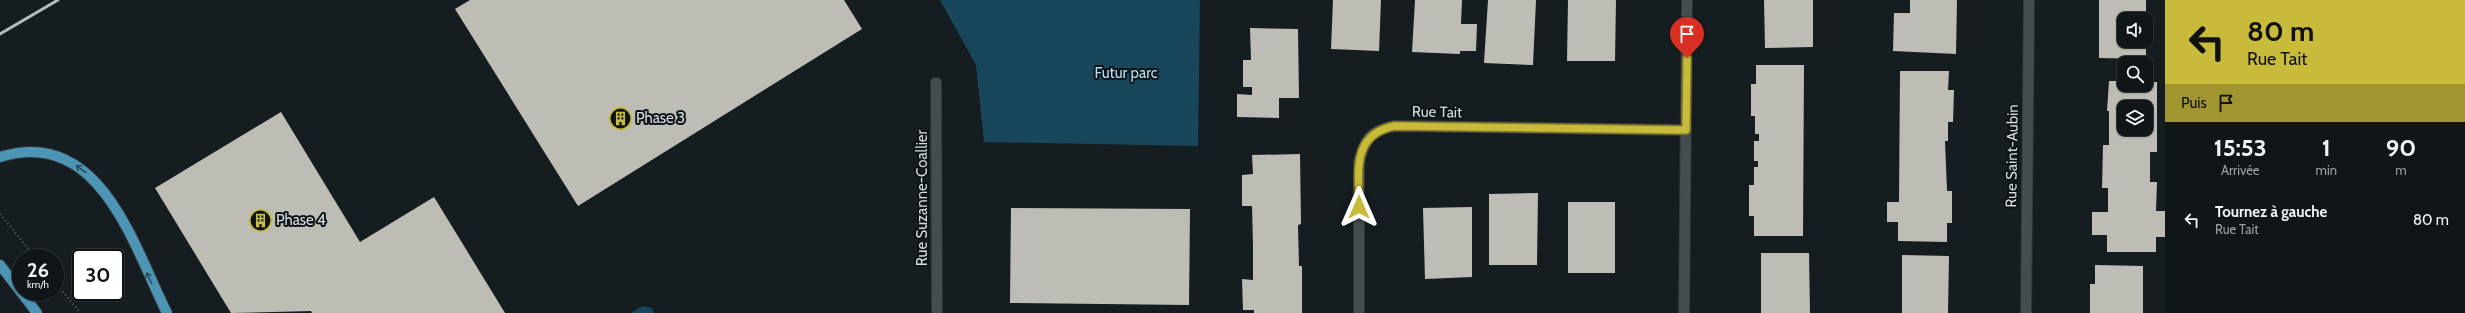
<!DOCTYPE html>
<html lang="fr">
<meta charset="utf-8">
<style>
body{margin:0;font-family:Cabin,sans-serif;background:#191f21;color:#f1f3f6;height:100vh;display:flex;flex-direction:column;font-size:15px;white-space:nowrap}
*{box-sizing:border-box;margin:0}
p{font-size:13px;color:#9c9fa2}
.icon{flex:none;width:22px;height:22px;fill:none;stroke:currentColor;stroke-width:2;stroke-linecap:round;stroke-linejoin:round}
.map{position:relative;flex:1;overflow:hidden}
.sheet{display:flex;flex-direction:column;background:#101618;width:300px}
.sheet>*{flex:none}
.top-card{background:#c8bb3b;color:#111;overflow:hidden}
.tools{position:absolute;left:2117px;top:12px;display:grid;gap:8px}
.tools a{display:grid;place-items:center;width:36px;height:36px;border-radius:8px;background:#101618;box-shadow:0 1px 3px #0004,0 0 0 1px #303537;font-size:20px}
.speed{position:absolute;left:12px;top:249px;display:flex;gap:8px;font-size:20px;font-weight:700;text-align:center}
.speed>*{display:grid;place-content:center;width:52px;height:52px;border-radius:50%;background:#101618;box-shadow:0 1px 3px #0004,0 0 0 1px #303537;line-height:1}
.speed small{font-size:10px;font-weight:400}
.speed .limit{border:2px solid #111;border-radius:6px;background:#fff;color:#111}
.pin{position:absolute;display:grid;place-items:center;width:34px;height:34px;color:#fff;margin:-41px -17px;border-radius:50% 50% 50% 0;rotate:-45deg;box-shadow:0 0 4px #0007}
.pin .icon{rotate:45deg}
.me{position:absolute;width:44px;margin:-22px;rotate:0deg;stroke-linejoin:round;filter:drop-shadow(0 0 3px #0008)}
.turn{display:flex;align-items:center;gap:14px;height:84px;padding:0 16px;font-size:18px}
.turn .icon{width:52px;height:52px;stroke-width:2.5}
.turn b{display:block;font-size:28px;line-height:34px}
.then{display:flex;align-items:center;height:38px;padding:0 16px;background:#0003;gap:8px;font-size:15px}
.eta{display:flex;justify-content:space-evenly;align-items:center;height:68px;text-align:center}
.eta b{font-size:24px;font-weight:700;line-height:28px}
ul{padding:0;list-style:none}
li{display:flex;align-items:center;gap:12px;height:60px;padding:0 16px}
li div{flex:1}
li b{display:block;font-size:15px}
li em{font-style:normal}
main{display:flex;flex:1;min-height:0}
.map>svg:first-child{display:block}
</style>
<main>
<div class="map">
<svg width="2165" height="313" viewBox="0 0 2165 313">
<rect width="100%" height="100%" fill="#161d20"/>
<!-- green -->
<g fill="#18475c">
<polygon points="940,0 1200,0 1198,146 984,142 976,65"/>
<polygon points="642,306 652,308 654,313 631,313"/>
</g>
<!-- building -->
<g fill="#bebdb5" fill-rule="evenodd">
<polygon points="470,0 844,0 862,29 578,206 455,9"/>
<polygon points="1333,0 1381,0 1379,51 1331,49"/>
<polygon points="1415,0 1462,0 1461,24 1477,24 1476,51 1460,51 1460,54 1412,52"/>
<polygon points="1488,0 1536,0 1533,65 1484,63"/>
<polygon points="1568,0 1616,0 1615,61 1567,61"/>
<polygon points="1764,0 1813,0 1813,47 1765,48"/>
<polygon points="1910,0 1957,0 1956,54 1893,51 1894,13 1910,13"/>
<polygon points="2099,0 2146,0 2146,19 2124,19 2124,41 2146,41 2146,59 2099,58"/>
<polygon points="1250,28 1298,29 1299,98 1279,98 1279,118 1237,117 1237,94 1252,95 1252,87 1243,87 1243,60 1251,60"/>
<polygon points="1756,65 1804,65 1803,236 1754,236 1754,216 1749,216 1749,185 1754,185 1754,167 1758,167 1758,161 1754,161 1754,141 1759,141 1759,134 1755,134 1755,116 1751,116 1751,84 1756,84"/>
<polygon points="1900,71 1949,71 1948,90 1954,90 1953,122 1948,122 1948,141 1945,141 1947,191 1952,191 1952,223 1947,223 1947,242 1898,241 1898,222 1887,222 1887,202 1899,202"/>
<path d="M2109,81h15v4h22v-3h11v70h-7v30h7l-1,29h9v26h-9v15h-49v-17h-15v-23h16v-24h-6l1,-43h6v-34h-2zM2124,107h22v22h-22z"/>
<polygon points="281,112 360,242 434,197 505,313 312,313 311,311 231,313 155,188"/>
<polygon points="1300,154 1301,224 1298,225 1299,266 1302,266 1302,313 1254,313 1254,310 1243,310 1242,279 1253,280 1253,246 1252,206 1242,206 1242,175 1253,174 1252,155"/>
<polygon points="1538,193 1537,265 1489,265 1489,194"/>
<rect x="1568" y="202" width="47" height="71"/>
<polygon points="1472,207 1472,277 1425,279 1423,208"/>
<polygon points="1011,208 1190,209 1189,305 1010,303"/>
<polygon points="1761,253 1809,253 1810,313 1761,313"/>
<polygon points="1902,255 1949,256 1948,313 1902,313"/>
<polygon points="2095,265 2143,266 2143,313 2090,313 2090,284 2095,284"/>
</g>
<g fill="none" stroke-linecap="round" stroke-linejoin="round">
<defs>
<g id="minor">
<polyline points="936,83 937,313"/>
<path d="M1359,313v-151c6,-23 11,-31 35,-36l292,4"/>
<polyline points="1684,313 1687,0"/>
<polyline points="2026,313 2029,0"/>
</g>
<g id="major">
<path d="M0,157c100,-31 133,88 167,156"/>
<polyline points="0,265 21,292"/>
<polyline points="21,292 37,313"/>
</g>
</defs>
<!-- minor casing -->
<use href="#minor" stroke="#323639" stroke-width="12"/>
<!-- major casing -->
<use href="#major" stroke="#323639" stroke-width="12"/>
<!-- path -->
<g stroke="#585e61" stroke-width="2.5" stroke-dasharray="1 3" stroke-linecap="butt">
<polyline points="0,214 36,258"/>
<polyline points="55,282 80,313"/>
</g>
<!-- minor -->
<use href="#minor" stroke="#464d51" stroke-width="10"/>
<!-- major -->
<use href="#major" stroke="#4d95b5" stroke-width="10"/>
<!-- rail -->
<polyline stroke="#b5babd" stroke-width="3" points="0,34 58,0"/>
</g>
<!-- one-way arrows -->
<defs><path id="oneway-shaft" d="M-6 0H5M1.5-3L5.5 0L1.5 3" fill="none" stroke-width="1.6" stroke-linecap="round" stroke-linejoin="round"/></defs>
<g stroke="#2a4e5e">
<use href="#oneway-shaft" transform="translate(81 169) rotate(-144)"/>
<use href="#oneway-shaft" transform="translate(149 278) rotate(-115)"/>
</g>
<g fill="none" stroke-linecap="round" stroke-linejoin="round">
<defs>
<path id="route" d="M1359,207c0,-35 -8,-72 35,-81l292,4 1,-72"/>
</defs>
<!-- route casing -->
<use href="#route" stroke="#827a26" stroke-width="10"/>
<!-- route -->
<use href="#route" stroke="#c8bb3b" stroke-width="7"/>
</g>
<!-- icons -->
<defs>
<symbol id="building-ring" viewBox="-11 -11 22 22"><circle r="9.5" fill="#0d1417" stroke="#c8bb3b" stroke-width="1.5"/><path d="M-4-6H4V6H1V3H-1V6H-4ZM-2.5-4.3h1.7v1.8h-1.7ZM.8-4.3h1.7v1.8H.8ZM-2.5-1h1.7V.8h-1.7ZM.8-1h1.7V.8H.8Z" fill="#c8bb3b"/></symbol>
</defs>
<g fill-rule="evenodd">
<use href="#building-ring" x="608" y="106" width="25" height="25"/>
<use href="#building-ring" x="248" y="208" width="25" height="25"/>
</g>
<g text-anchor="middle" stroke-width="4" stroke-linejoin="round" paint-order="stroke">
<!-- park labels -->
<g font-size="15" fill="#b5def2" stroke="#0d1417">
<text x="1126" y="78">Futur parc</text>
</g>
<!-- street labels -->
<g font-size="15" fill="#d8dcdf" stroke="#0d1417">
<text transform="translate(1437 112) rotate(1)" y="5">Rue Tait</text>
<text transform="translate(2012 156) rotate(-89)" y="5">Rue Saint-Aubin</text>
<text transform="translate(922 198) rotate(-90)" y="5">Rue Suzanne-Coallier</text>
</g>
<!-- poi labels -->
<g font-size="15" fill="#d8dcdf" stroke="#0d1417" text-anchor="start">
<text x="636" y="123">Phase 3</text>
<text x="276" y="225">Phase 4</text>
</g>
</g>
</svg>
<div class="tools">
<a><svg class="icon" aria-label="sound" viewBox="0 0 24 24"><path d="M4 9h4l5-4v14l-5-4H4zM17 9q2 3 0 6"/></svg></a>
<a><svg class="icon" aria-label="search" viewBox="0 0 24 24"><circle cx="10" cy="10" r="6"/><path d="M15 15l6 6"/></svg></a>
<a><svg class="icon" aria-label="layers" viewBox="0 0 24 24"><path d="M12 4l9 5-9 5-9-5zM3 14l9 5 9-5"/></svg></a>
</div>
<div class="speed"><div>26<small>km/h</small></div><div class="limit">30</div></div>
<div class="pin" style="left:1687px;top:58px;background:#d93025"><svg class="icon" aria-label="arrive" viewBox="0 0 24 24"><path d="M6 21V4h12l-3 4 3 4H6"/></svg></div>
<svg class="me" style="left:1359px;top:207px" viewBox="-20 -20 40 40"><path d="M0-17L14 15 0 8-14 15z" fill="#c8bb3b" stroke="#fff" stroke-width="4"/></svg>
</div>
<section class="sheet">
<div class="top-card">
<div class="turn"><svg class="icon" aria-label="left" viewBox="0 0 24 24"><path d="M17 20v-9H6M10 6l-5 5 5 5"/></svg><div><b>80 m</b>Rue Tait</div></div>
<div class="then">Puis<svg class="icon" aria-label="arrive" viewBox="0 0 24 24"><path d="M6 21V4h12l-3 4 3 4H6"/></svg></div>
</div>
<div class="eta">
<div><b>15:53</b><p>Arrivée</p></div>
<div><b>1</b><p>min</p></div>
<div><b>90</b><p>m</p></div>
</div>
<ul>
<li><svg class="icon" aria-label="left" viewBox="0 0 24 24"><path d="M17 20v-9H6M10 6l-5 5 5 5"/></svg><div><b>Tournez à gauche</b><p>Rue Tait</p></div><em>80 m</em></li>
</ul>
</section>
</main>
